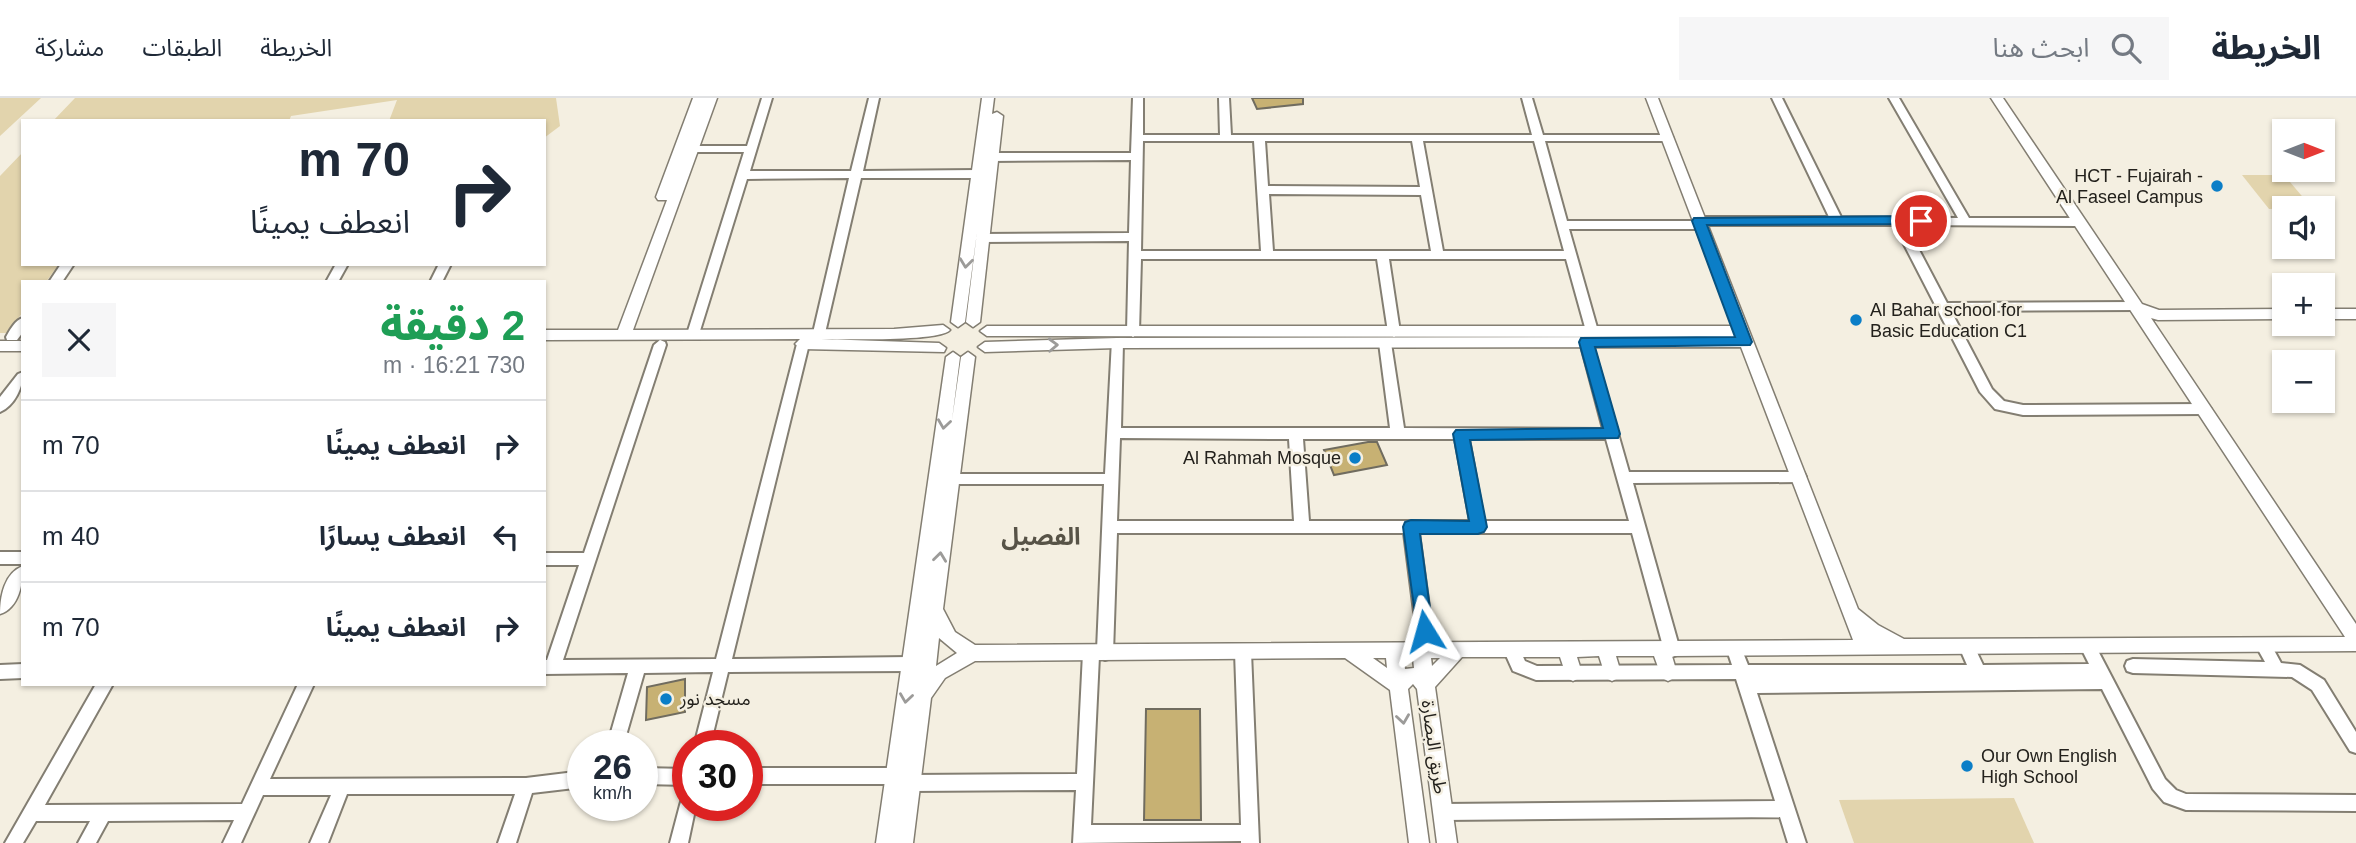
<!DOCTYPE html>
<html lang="ar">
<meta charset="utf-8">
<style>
body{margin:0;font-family:Arial,"Noto Sans Arabic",sans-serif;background:#f6f6f7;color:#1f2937;direction:rtl;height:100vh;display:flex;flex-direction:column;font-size:26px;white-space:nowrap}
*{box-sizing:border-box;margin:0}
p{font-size:23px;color:#747a83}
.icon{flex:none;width:38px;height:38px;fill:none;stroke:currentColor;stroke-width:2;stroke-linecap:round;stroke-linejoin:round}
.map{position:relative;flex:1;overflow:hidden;direction:ltr}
.details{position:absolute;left:21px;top:182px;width:525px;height:406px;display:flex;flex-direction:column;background:#fff;border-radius:0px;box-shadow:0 2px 5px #0004;direction:rtl}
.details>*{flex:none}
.top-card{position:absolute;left:21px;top:21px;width:525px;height:147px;border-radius:0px;box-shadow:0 2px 5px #0004;direction:rtl;background:#fff;color:#1f2937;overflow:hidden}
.needle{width:46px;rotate:90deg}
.buttons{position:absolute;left:2272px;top:21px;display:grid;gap:14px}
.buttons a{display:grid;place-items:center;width:63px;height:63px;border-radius:0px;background:#fff;box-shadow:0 2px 5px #0004;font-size:35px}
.speed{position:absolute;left:567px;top:632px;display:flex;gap:14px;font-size:35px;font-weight:700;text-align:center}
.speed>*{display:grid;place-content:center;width:91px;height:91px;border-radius:50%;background:#fff;box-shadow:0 2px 5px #0004;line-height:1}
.speed small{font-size:18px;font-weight:400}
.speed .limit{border:10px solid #d22;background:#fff;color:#111}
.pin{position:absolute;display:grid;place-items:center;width:60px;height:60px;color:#fff;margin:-30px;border:4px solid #fff;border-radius:50%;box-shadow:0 2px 7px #0007}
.me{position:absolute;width:77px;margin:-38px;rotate:352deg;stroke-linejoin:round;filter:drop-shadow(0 0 5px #0008)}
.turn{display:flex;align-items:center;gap:24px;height:147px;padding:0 21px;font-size:32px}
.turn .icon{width:91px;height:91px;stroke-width:2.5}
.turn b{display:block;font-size:49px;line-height:60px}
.round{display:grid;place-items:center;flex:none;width:74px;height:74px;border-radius:0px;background:#f6f6f7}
.overview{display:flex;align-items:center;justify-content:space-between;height:119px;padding:0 21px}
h1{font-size:42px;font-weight:800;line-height:52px;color:#1e9e55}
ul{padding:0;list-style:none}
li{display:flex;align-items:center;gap:21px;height:91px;padding:0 21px;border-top:2px solid #e0e1e3}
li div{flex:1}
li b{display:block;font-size:26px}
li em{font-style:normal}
header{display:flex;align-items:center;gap:42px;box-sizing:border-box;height:98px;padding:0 35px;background:#fff;border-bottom:2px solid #e0e1e3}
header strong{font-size:33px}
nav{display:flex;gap:38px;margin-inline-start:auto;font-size:24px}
.search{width:490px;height:63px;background:#f6f6f7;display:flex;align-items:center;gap:18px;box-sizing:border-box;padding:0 24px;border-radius:0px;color:#747a83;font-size:26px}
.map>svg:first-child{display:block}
</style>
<header>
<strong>الخريطة</strong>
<div class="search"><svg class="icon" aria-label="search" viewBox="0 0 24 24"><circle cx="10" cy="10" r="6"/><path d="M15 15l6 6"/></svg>ابحث هنا</div>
<nav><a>الخريطة</a><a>الطبقات</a><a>مشاركة</a></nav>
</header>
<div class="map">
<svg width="2356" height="745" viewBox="0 0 2356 745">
<rect width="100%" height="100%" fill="#f4efe1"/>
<!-- green -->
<g fill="#e2d4ad">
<polygon points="0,0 41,0 0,38"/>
<polygon points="75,0 556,0 560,28 544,40 544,23 389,23 397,2 291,18 289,23 53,23"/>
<polygon points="23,54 23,166 59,166 46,184 23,184 23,214 7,235 0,235 0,78"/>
<polygon points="2242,77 2284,77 2312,110 2269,111"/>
<polygon points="2014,700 2034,745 1854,745 1839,702"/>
</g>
<!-- building -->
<g fill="#c7b173" stroke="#706c5f" stroke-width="2">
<polygon points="1252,0 1303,0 1303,6 1257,11"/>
<polygon points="1368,344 1377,344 1387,367 1334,377 1324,352"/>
<polygon points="685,581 685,614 646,622 647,589"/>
<polygon points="1146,611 1200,611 1201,722 1144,722"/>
</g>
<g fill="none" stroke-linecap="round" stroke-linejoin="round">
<defs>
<g id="minor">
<polygon points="762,0 772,0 750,73 851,73 869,0 879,0 863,73 978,72 984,76 978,80 861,80 825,235 819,240 813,235 849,80 747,81 699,236 693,241 688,239 687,236 744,54 693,54 687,51 693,48 747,48"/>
<path d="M1133,0h10v37h77l-1,-37h10l2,37h301l-10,-37h10l11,37h124l6,3 -6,3h-122l22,80h126l6,-4h130l-57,-119h10l59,119 117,1 -69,-120h10l70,120h109l6,4 -6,4 -172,-1 41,78 188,-1 6,4 -6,4 -184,1 41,78 12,12 19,4 181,-1 7,5 -7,5 -181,1 -28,-6 -15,-17 -86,-167h-187l-6,4h-132l29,102 -6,5 -6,-5 -20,-72h-177l11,73 -6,5 -6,-5 -11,-73h-236l-2,73 -6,5 -6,-5 2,-91 -148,1 -6,-4 6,-4 148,-1 2,-73 -140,1 -6,-4 6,-4h140zM1143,43h111l7,110h-120zM1265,43h147l8,46 -152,-1zM1423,43h111l30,110h-121zM1269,96l152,1 10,56h-158z"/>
<polygon points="61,166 74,166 62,184 49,184"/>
<polygon points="336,166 348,166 338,184 326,184"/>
<polygon points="439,166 451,166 442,184 430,184"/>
<path d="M23,220v14l-6,8h-10l-1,-3c4,-7 9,-17 17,-19z"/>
<path d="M1586,239l6,5 37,130h170l5,1 2,4 -2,4 -5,1 -166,1 47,167 -3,5 -5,2 -5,-2 -3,-5 -32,-117h-213l16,118 -2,5 -6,2 -6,-2 -2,-5 -15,-118h-287l-4,120 -2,5 -6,2 -6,-4 -8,169h150l-6,-173 2,-5 6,-2 6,2 2,5 8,191h-18v-2l-168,2 3,-53 -166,1 -6,-3 -2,-5 2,-5 6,-3 167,-1 6,-121 2,-5 6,-2 6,4 7,-166h-154l-5,-1 -2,-4 2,-4 5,-1h155l7,-134 5,-2 6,5 -2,85h269l-11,-85 6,-5 6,5 13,85 199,1 -23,-87zM1120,340l169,1 5,82h-177zM1303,341h152l15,82h-161zM1469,341h137l23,82h-145z"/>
<polygon points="803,241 809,246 732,561 910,559 916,561 918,566 916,571 910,573 728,574 710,648 694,648 713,574 644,575 623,648 607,648 628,575 544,576 544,562 547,562 579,467 544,467 544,455 584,455 654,247 660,242 665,244 666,247 563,562 716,561 797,246"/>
<path d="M23,274c0,15 -8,33 -23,40v-15l18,-23z"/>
<rect x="0" y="454" width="23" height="12"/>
<polygon points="2264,541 2269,543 2281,565 2300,567 2324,582 2356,634 2356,655 2350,653 2312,592 2292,579 2133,575 2127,573 2125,568 2127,563 2133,561 2265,564 2256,548 2259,543"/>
<polygon points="2089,543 2094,545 2165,681 2176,692 2186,696 2356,697 2356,713 2186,712 2164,704 2153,691 2102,591 1757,595 1806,745 1788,745 1780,719 1443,722 1437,720 1435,714 1437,708 1443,706 1775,703 1736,581 1536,582 1513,573 1504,553 1506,548 1512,546 1518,548 1525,563 1537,568 1732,567 1727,552 1730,547 1735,545 1740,547 1748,567 1967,567 1960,551 1963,546 1968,544 1973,546 1983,567 2089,566 2081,550 2084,545"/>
<polygon points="23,566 23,580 0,581 0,567"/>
<polygon points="96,586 113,586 45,707 242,706 298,586 314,586 270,681 526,680 583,673 583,689 532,695 516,745 498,745 515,696 347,696 328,745 310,745 331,697 263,697 241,745 223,745 234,722 108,723 96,745 78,745 90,723 36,723 23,745 5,745"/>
<polygon points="642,670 688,671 688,687 642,686"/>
<polygon points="747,670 895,670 901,673 903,678 901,683 895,686 747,686"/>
<polygon points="688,699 688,707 696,707 688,745 670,745 680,707 682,701"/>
</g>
<g id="tertiary">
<path d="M693,0h24l-84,232 261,-1 49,-4 7,5c-10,12 -108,9 -129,9l118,4 7,5 -2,4 -142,-3 -7,-5 5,-5 -256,1v-10h74l49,-130h-9l-2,-3z"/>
<polygon points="982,0 994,0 992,16 997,14 1003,18 980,224 973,229 966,224 977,134 965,224 958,229 951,224"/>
<path d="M1646,0h12l200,511 20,16 26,14 441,-2 -354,-539h12l139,206 17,6 125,-1v10l-126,1 -7,-2 205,306v27l-684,5 5,17 -3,5 -6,3 -6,-3 -8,-22h-38l5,17 -3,5 -6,3 -6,-3 -7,-22 -22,1 5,16 -3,5 -6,3 -6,-3 -7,-21h-98l-27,30 22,156h-20l-20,-154 -4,-5 -5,5 21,154h-20l-19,-153 -45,-32 -370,3 -30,17 -14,20 -18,145h-37l70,-486 7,-5 7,5 -8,63 9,-63 7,-5 7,5 -32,252 12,23 20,13 878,-5 -112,-293 -624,1 -132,4 -7,-5 7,-5 132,-4 620,-1 -750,-1 -7,-5 7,-5h746zM939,540l18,15 -21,13zM1373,560h13l1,10zM1404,560h9l1,10 -9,1zM1431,560h9l-8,8z"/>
<rect x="2322" y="211" width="34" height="10"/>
<rect x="0" y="243" width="23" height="10"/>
<path d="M23,468c0,17 -4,42 -23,48 0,-17 4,-41 23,-48z"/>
</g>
</defs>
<!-- minor casing -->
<use href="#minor" stroke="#837e72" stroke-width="4"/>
<!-- tertiary casing -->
<use href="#tertiary" stroke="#837e72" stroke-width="3"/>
<!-- minor -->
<use href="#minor" fill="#fff" fill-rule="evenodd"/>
<!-- tertiary -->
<use href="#tertiary" fill="#fff" fill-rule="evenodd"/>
</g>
<!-- one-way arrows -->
<defs><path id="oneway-chevron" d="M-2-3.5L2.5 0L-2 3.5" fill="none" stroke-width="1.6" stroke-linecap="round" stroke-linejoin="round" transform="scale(1.75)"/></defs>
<g stroke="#9c9b99">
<use href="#oneway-chevron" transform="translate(966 165) rotate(97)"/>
<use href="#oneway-chevron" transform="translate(1053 247) rotate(-2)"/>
<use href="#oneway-chevron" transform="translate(944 326) rotate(98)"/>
<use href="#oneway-chevron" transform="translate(940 459) rotate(-83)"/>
<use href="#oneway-chevron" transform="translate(906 600) rotate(98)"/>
<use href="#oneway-chevron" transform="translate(1403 621) rotate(82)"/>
</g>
<!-- route -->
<polygon fill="#0b7ec7" stroke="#075281" stroke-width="2" points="1921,118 1925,120 1925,126 1707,127 1752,244 1750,247 1595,249 1620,336 1618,340 1470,342 1487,429 1484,434 1478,436 1420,436 1433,533 1431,538 1425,541 1418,538 1403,429 1405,424 1411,422 1469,423 1453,336 1456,332 1603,330 1579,244 1581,240 1735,239 1692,123 1694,120"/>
<!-- markers -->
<g fill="#0b7ec7" stroke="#f4efe1" stroke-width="2.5">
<circle cx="2217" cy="88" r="7"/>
<circle cx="1856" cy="222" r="7"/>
<circle cx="1355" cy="360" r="7"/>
<circle cx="666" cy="601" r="7"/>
<circle cx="1967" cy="668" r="7"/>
</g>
<g text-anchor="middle" stroke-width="5" stroke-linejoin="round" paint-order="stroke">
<!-- poi labels -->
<g font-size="18" fill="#23211c" stroke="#f4efe1" text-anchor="start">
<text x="2203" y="84" text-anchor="end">HCT - Fujairah -<tspan x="2203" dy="21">Al Faseel Campus</tspan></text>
<text x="1870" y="218">Al Bahar school for<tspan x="1870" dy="21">Basic Education C1</tspan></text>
<text x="1341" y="366" text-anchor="end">Al Rahmah Mosque</text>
<text x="680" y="607">مسجد نور</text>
<text x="1981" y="664">Our Own English<tspan x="1981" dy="21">High School</tspan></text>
</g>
<!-- street labels -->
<g font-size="18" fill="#23211c" stroke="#f4efe1">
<text transform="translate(1434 649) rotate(82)" y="6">طريق البصارة</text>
</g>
<!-- district labels -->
<g font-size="24" font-weight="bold" fill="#575347" stroke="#f4efe1">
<text x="1041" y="447">الفصيل</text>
</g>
</g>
</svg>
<div class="buttons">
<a><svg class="needle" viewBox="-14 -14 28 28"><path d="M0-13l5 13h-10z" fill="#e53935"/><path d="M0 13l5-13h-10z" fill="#747a83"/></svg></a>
<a><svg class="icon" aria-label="sound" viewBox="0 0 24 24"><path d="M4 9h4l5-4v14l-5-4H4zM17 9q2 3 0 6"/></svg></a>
<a>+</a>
<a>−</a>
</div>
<div class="speed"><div>26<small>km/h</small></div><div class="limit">30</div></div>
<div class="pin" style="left:1921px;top:123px;background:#d93025"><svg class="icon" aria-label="arrive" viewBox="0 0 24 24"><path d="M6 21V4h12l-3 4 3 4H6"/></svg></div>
<svg class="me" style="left:1425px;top:533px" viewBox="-20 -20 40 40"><path d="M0-17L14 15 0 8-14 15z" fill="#0b7ec7" stroke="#fff" stroke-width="4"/></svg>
<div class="top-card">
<div class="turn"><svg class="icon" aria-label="right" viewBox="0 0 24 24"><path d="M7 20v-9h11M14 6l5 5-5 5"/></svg><div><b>70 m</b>انعطف يمينًا</div></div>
</div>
<section class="details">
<div class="overview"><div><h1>2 دقيقة</h1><p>730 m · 16:21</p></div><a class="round"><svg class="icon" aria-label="close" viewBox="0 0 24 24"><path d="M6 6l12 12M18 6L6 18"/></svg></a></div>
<ul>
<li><svg class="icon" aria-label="right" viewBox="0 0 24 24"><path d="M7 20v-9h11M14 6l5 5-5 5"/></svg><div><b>انعطف يمينًا</b></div><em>70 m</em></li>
<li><svg class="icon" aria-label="left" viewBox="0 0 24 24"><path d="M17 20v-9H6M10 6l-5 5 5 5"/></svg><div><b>انعطف يسارًا</b></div><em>40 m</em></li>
<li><svg class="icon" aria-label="right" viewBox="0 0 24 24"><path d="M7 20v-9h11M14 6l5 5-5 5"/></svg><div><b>انعطف يمينًا</b></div><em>70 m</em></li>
</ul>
</section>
</div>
